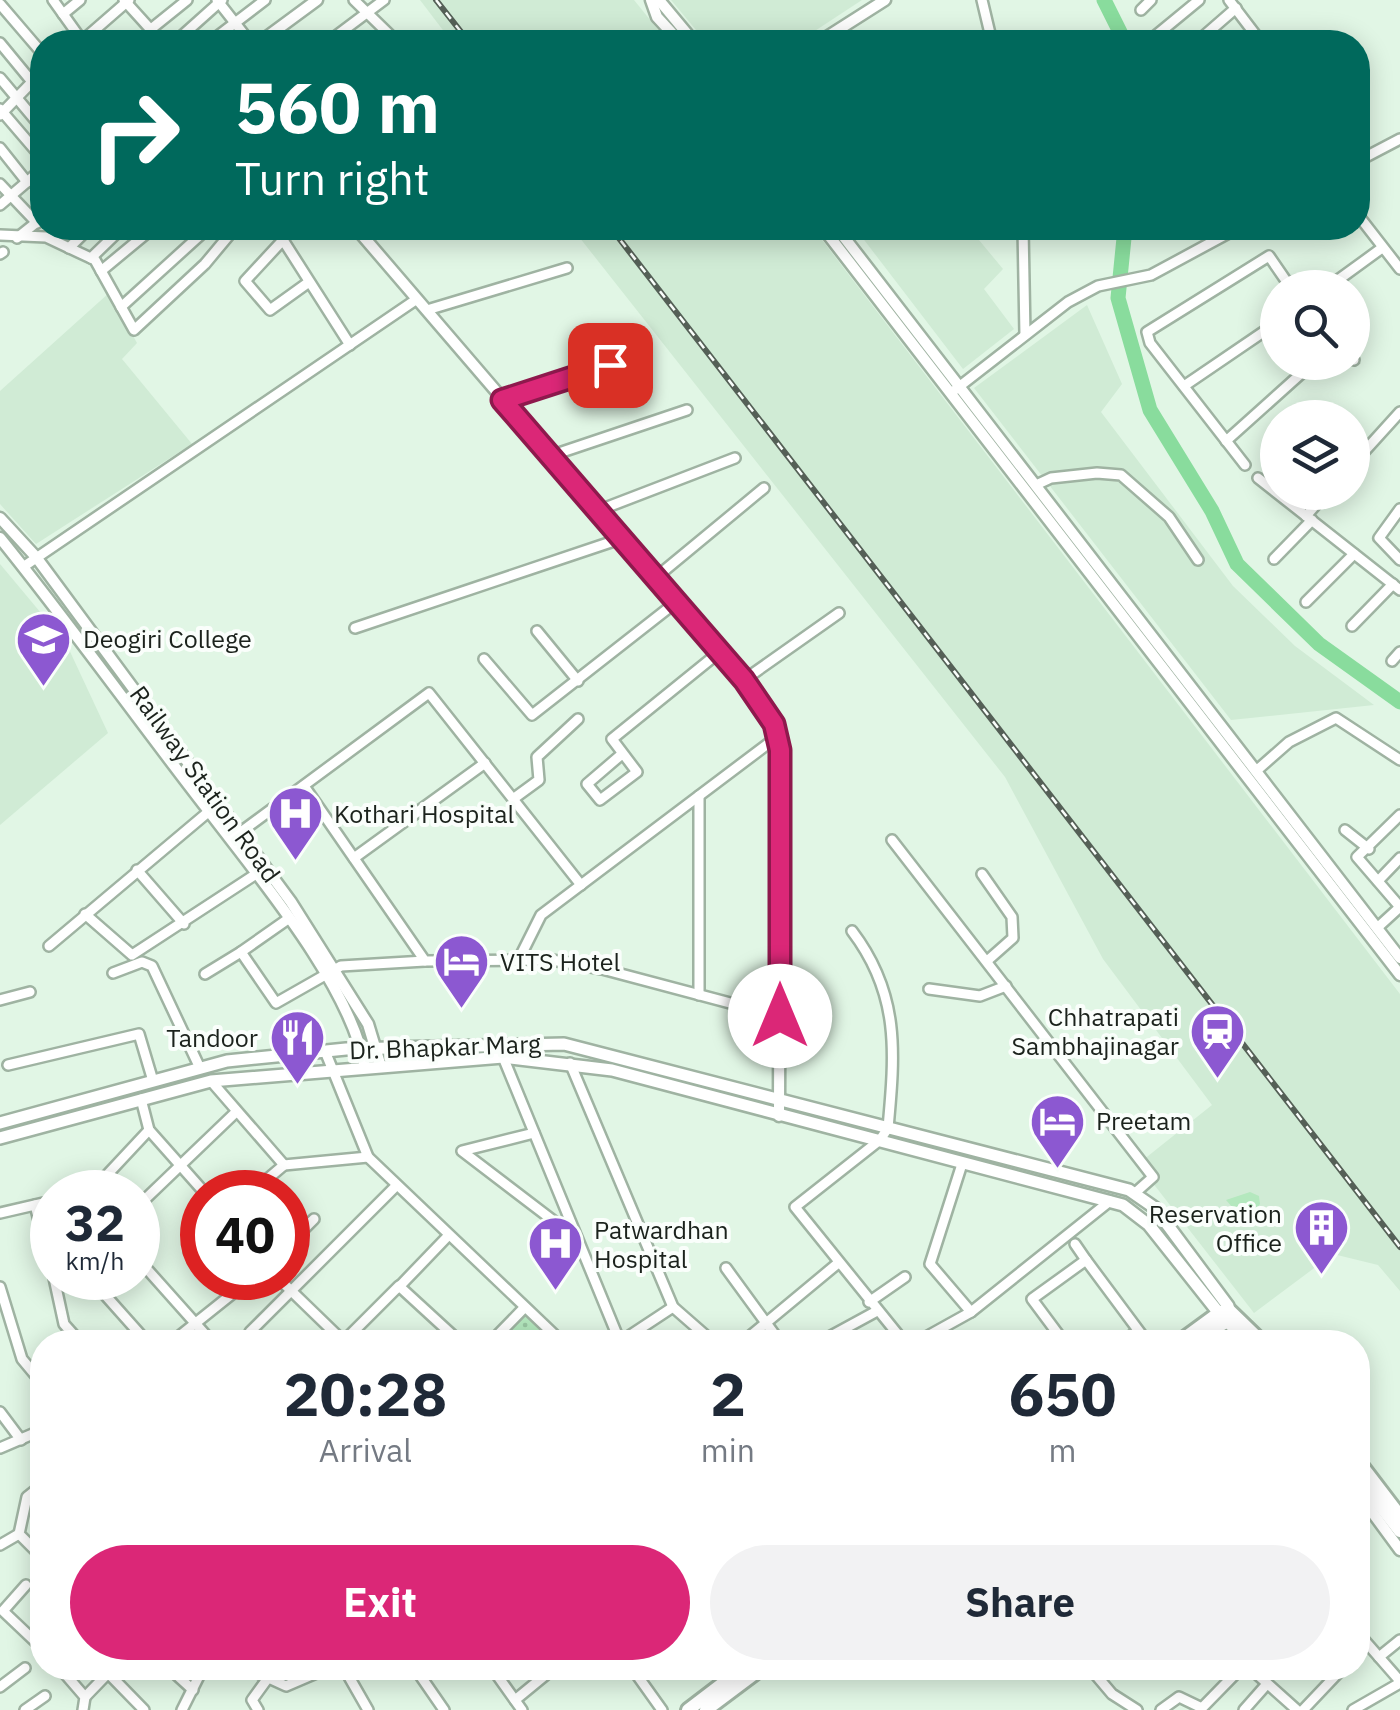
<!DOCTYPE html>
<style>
body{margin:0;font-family:"IBM Plex Sans",sans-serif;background:#f2f2f3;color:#1f2937;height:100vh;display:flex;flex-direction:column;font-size:38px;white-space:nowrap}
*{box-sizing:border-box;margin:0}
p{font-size:32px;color:#747a83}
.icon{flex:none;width:55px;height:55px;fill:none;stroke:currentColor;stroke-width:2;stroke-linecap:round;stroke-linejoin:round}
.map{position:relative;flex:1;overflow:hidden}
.details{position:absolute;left:30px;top:1330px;width:1340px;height:350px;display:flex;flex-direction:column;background:#fff;border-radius:40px;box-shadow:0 5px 25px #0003}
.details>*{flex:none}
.guide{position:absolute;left:30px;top:30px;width:1340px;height:210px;border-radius:40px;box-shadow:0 5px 25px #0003;background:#00695c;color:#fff;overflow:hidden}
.fabs{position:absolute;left:1260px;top:270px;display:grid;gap:20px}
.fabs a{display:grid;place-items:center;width:110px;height:110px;border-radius:50%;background:#fff;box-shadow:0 5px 25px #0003;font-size:50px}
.speed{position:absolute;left:30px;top:1170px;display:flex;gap:20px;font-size:50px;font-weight:700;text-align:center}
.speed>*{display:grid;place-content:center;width:130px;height:130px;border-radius:50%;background:#fff;box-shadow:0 5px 25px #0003;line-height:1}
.speed small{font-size:25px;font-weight:400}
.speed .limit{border:15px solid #d22;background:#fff;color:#111}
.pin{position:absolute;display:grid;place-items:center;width:85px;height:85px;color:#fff;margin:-42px;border-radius:20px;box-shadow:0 5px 15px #0006}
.me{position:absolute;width:110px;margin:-55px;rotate:0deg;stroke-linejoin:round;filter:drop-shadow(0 0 8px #0008)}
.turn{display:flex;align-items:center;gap:35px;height:210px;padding:0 40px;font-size:45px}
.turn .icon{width:130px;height:130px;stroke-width:2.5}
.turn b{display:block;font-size:70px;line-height:85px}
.eta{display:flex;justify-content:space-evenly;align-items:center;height:170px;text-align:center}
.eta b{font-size:60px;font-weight:700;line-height:70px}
.primary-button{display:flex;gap:20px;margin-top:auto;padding:20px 40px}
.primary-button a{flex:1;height:115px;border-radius:60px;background:#db2777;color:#fff;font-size:40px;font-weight:700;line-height:115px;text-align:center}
.primary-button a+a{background:#f2f2f3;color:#1f2937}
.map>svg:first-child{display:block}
</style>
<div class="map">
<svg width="1400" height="1710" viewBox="0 0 1400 1710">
<defs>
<pattern id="park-dots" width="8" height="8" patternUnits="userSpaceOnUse" patternTransform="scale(2.5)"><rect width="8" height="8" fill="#b4e8be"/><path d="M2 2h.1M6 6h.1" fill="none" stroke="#9ac7a3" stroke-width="1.8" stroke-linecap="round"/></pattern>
</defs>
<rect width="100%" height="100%" fill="#e1f6e5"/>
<!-- built -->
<g fill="#d0ebd5">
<polygon points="420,0 634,0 668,42 452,42"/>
<polygon points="671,0 862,0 798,42 706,42"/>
<polygon points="572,228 813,228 1400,994 1400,1291 1378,1265 1333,1254 1254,1313 1138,1164 1212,1105 1103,959 1005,777"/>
<polygon points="855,228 969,228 1003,269 984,289 1014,329 963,369"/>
<polygon points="109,293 137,343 122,359 192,444 36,544 0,504 0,391"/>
<polygon points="1087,305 1122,384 1101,412 1233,586 1295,646 1374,705 1231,720 974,388"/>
<polygon points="0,564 66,643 108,733 0,825"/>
</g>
<!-- green -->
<polygon fill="#b4e8be" points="1250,1192 1259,1196 1260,1204 1247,1224 1226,1200"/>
<!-- park -->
<polygon fill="url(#park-dots)" points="525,1312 556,1342 497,1342"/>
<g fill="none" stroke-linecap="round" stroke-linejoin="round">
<!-- river -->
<g stroke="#89dc9d" stroke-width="15">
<polyline points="1104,0 1125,42"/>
<polyline points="1125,228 1118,298 1150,410 1212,511 1237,564 1319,644 1400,702"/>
</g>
<defs>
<g id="minor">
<polyline points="53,0 83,42"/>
<polyline points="124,0 162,42"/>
<polyline points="217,0 250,42"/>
<polyline points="354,0 392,37 387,42"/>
<polyline points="982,0 992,42"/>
<polyline points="1229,0 1261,42"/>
<polyline points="0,4 42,53"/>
<polyline points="1141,10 1151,0"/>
<polyline points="63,14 80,0"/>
<polyline points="151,29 187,0"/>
<polyline points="82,41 129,0"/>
<polyline points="175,42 222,0"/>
<polyline points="210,42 265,0"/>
<polyline points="328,42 384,0"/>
<polyline points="1148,42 1199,0"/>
<polyline points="1197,42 1236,8"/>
<polyline points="0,43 42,94"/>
<polyline points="0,78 42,128"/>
<polyline points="0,109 42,158"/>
<polyline points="0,115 32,82 42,78"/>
<polyline points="0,148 27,182"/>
<polyline points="1358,161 1400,139"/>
<polyline points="0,184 37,223"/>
<polyline points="0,205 42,169"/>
<polyline points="1358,215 1400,269"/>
<polyline points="1023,228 1025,335"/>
<polyline points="0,235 46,237 95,260 134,330 205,264 235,228"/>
<polyline points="17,238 42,218"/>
<polyline points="69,248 89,228"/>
<polyline points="0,254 3,252"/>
<polyline points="91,258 122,228"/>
<polyline points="101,271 153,228"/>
<polyline points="309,282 270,310 245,281 283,240 350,345"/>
<polyline points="1327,288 1382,248"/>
<polyline points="121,307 208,228"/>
<polyline points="427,310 567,268"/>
<polyline points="1352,359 1354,360"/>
<polyline points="1184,386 1278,322"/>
<polyline points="951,393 1068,302 1098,286 1151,275 1238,228"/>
<polyline points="503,400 646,353"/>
<polyline points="1226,441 1314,362"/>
<polyline points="550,456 687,410"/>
<polyline points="1245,465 1150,343 1147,332 1269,256 1291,288"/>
<polyline points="1352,465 1400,412"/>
<polyline points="1258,478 1400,590"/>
<polyline points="1036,485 1051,478 1097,473 1121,475 1169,517 1198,560"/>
<polyline points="1400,509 1379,538 1400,560"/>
<polyline points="597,511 735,458"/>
<polyline points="1306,516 1327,492"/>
<polyline points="1274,559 1312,520"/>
<polyline points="23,567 417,299"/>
<polyline points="654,579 764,488"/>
<polyline points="1306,602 1354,554"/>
<polyline points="1352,626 1393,584"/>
<polyline points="355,628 620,539"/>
<polyline points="537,631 578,681"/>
<polyline points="484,659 532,715 675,603"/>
<polyline points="1392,661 1400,652"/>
<polyline points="744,680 839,613"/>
<polyline points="622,754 587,784 600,800 637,772 612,739 717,654"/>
<polyline points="1256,771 1289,742 1336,718 1400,760"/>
<polyline points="304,786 425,961 552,960 602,969 779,1016"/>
<polyline points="699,796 699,995"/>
<polyline points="513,799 539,780 537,757 578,719"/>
<polyline points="1345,830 1369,849"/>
<polyline points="234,837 429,693 581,885"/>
<polyline points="892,840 1153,1177 1135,1193"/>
<polyline points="354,858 485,763"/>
<polyline points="137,870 184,924"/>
<polyline points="982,874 1012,917 1013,938 987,961"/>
<polyline points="1378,881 1400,858"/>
<polyline points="1400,907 1357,857 1400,815"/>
<polyline points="85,914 132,955 256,874"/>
<polyline points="288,919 241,952 276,1003 341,966 425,961"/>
<polyline points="1377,928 1400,907"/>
<path d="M852,931c48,63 43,121 36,197l-8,12 -85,67 109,135"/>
<polyline points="49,946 213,808"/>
<polyline points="519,959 541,915 777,737"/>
<polyline points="113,973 142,962 152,966 199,1066"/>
<polyline points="205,974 241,952"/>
<polyline points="929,989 980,996 1006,986"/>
<polyline points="0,1000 30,992"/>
<polyline points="325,1051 368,1157 562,1342"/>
<polyline points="503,1057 620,1342"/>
<polyline points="570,1063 673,1307 713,1342"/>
<polyline points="8,1065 139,1034 153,1081"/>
<polyline points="211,1081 284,1165 252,1192"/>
<polyline points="141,1099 149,1130 204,1192"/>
<polyline points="534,1133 462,1151 576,1238"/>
<polyline points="962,1164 930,1264 971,1312"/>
<polyline points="284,1165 368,1157"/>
<polyline points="92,1191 149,1130"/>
<polyline points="35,1205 52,1272"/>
<polyline points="138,1206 235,1113"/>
<polyline points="0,1213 52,1201"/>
<polyline points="1075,1244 1086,1260"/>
<polyline points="288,1245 314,1219"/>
<polyline points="189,1251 202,1238"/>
<polyline points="138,1259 212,1342"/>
<polyline points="726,1268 780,1342"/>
<polyline points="54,1278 64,1324 80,1342"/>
<polyline points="90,1278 147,1342"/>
<polyline points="278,1278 344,1342"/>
<polyline points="0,1287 22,1359 42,1383"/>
<polyline points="398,1288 447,1237"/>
<polyline points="869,1302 905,1277"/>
<polyline points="250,1332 396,1186"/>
<polyline points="172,1342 252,1278"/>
<polyline points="343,1342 399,1286 460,1342"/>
<polyline points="491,1342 524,1308"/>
<polyline points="620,1342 673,1307"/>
<polyline points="743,1342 837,1264"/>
<polyline points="820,1342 877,1311"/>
<polyline points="917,1342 971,1312 1110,1201"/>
<polyline points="1064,1342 1032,1299 1086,1260 1147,1342"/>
<polyline points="1122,1342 1138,1331"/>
<polyline points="0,1412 21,1440"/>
<polyline points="0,1448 42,1430"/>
<polyline points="42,1485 27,1497 19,1534 42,1557"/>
<polyline points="0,1545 19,1534"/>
<polyline points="26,1585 3,1611 42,1648"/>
<polyline points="1358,1633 1400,1681"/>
<polyline points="1379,1657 1400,1640"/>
<polyline points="60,1668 85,1697 83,1710"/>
<polyline points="169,1668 193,1690"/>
<polyline points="247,1668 286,1686 328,1668"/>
<polyline points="344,1668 368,1710"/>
<polyline points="415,1668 444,1710"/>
<polyline points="492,1668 522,1710"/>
<polyline points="632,1668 662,1710"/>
<polyline points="1090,1668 1112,1694 1137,1710"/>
<polyline points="1250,1668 1297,1710"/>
<polyline points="108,1673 144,1710"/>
<polyline points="0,1687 25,1668"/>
<polyline points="85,1697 113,1668"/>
<polyline points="515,1700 554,1668"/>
<polyline points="25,1710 45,1696"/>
<polyline points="182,1710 203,1668"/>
<polyline points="258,1710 252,1700 268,1678"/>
<polyline points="1161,1710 1179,1697 1202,1708 1241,1668"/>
<polyline points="1244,1710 1267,1684"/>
<polyline points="1303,1710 1340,1671 1337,1668"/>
<polyline points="1353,1710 1400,1683"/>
</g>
<g id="tertiary">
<polyline points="651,0 657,17 680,42"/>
<polyline points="659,0 694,42"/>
<polyline points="260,42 317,0"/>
<polyline points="819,42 885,0"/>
<polyline points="356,228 744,680 774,724 780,749 779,1116"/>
<polyline points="823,228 1400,975"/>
<polyline points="837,228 1400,958"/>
<polyline points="0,518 36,557 291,902 368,1024 381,1067"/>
<path d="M0,538c72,89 138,182 208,272 50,66 144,177 157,258"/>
<polyline points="1358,1493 1400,1550"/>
</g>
<g id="secondary">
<polyline points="0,1123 227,1061 346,1049 564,1044 1129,1190 1155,1208 1228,1306 1232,1319"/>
<polyline points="0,1138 211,1081 503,1057 612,1070 1123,1205 1149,1225 1222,1317"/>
</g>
<g id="primary">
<polyline points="1179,1342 1220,1312 1230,1311 1262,1342"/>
<polyline points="1195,1342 1227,1321 1249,1342"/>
<polyline points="1358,1461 1400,1516"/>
<polyline points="1358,1477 1400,1531"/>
<polyline points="688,1710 743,1668"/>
<polyline points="706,1710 762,1668"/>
</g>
</defs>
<!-- minor casing -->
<use href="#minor" stroke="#9fb3a2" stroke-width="14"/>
<!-- tertiary casing -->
<use href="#tertiary" stroke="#9fb3a2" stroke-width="15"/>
<!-- secondary casing -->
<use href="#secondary" stroke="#9fb3a2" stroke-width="16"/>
<!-- primary casing -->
<use href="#primary" stroke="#9fb3a2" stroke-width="18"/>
<!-- minor -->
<use href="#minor" stroke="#fff" stroke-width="9"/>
<!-- tertiary -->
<use href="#tertiary" stroke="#fff" stroke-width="10"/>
<!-- secondary -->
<use href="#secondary" stroke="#fff" stroke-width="11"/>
<!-- primary -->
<use href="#primary" stroke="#fff" stroke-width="12"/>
<defs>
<g id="rail">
<polyline points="436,0 469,42"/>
<polyline points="611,228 1400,1247"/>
</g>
</defs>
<!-- rail casing -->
<use href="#rail" stroke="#556057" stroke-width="6"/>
<!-- rail -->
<use href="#rail" stroke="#fafefb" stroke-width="2.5" stroke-dasharray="8" stroke-linecap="butt"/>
</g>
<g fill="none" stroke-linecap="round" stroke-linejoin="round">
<defs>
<polyline id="route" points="610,365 502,400 744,680 774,724 780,750 780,1016"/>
</defs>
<!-- route casing -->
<use href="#route" stroke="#8e194d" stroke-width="25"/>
<!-- route -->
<use href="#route" stroke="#db2777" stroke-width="18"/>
</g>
<!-- icons -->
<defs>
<symbol id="university-pin" viewBox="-11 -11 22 30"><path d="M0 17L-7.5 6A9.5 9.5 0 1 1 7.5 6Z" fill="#8c58d1" stroke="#fafefb"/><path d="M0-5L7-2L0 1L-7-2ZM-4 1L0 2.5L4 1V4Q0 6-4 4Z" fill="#fff"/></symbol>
<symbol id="hospital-pin" viewBox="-11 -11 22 30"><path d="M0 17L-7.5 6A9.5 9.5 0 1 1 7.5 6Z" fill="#8c58d1" stroke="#fafefb"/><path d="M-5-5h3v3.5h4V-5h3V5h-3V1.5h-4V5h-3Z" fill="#fff"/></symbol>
<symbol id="hotel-pin" viewBox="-11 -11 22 30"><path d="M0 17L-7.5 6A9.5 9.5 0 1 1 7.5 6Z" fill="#8c58d1" stroke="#fafefb"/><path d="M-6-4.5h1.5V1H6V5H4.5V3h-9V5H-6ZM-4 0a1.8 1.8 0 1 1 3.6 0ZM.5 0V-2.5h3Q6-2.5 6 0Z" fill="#fff"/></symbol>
<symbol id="station-pin" viewBox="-11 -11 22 30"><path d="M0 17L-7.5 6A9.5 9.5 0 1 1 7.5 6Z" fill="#8c58d1" stroke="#fafefb"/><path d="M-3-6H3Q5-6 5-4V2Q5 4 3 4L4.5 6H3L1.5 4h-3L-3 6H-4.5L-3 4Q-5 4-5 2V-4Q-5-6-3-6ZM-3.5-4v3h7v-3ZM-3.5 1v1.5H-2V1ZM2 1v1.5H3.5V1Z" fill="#fff"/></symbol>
<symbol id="restaurant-pin" viewBox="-11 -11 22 30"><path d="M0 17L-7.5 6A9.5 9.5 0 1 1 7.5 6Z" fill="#8c58d1" stroke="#fafefb"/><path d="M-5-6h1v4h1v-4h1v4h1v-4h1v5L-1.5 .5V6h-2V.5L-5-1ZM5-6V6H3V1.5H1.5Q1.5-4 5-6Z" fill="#fff"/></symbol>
<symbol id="building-pin" viewBox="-11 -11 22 30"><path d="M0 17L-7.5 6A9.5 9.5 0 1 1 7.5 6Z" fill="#8c58d1" stroke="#fafefb"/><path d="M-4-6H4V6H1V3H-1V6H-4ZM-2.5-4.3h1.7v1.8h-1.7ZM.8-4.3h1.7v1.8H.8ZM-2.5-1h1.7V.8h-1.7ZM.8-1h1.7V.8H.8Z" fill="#fff"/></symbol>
</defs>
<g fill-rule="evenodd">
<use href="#university-pin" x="12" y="608" width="63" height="86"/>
<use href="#hospital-pin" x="264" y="782" width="63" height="86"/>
<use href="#hotel-pin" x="430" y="930" width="63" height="86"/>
<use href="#station-pin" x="1186" y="1000" width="63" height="86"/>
<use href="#restaurant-pin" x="266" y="1006" width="63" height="86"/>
<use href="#hotel-pin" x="1026" y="1090" width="63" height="86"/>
<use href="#building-pin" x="1290" y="1196" width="63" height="86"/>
<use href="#hospital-pin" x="524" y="1212" width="63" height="86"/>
</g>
<g text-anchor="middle" stroke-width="8" stroke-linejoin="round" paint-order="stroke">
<!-- poi labels -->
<g font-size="25" fill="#1b221c" stroke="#fafefb" text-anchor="start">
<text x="83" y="648">Deogiri College</text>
<text x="334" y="823">Kothari Hospital</text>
<text x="500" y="971">VITS Hotel</text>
<text x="1179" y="1026" text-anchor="end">Chhatrapati<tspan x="1179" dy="29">Sambhajinagar</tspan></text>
<text x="258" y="1047" text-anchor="end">Tandoor</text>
<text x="1096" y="1130">Preetam</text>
<text x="1282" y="1223" text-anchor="end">Reservation<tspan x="1282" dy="29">Office</tspan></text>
<text x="594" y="1239">Patwardhan<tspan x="594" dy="29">Hospital</tspan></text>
</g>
<!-- street labels -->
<g font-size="25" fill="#1b221c" stroke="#fafefb">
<text transform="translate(205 784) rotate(54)" y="9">Railway Station Road</text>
<text transform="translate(445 1047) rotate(-2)" y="9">Dr. Bhapkar Marg</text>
</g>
</g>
</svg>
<div class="fabs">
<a><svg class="icon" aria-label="search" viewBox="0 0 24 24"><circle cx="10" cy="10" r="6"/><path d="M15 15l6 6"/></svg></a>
<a><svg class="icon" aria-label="layers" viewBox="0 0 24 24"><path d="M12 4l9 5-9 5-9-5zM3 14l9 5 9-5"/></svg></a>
</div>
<div class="speed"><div>32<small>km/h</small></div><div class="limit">40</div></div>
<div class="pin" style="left:610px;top:365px;background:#d93025"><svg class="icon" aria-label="arrive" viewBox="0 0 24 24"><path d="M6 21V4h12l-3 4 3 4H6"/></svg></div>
<svg class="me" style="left:780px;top:1016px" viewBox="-20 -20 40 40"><circle r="19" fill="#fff"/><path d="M0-13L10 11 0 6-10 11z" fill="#db2777"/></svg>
<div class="guide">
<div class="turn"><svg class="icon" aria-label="right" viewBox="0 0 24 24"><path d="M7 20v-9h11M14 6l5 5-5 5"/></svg><div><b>560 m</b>Turn right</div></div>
</div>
<section class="details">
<div class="eta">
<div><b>20:28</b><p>Arrival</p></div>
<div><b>2</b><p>min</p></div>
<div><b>650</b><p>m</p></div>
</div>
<div class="primary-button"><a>Exit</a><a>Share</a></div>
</section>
</div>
